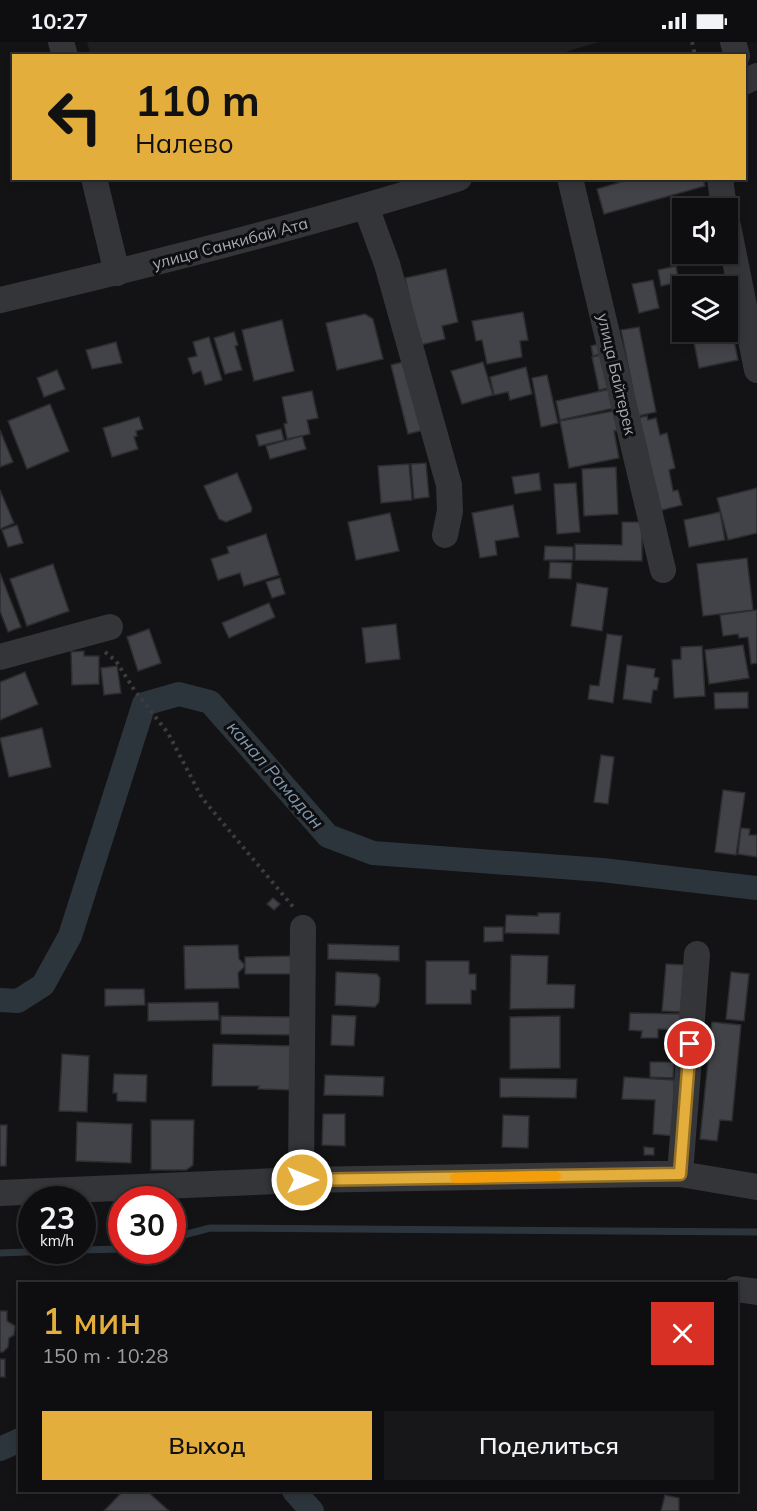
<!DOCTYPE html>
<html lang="ru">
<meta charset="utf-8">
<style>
body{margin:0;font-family:Mulish,sans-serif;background:#171719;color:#f1f3f6;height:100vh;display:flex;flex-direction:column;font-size:22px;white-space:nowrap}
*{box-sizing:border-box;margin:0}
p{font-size:20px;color:#9b9c9f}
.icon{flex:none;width:33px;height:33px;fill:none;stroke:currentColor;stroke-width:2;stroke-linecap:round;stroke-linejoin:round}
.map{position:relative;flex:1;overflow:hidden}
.panel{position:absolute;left:18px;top:1240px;width:720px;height:210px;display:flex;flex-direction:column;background:#0e0e10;border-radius:0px;box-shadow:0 3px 9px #0003,0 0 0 2px #2e2e30}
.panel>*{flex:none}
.banner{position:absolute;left:12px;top:12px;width:734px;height:126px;border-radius:0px;box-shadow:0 3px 9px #0003,0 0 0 2px #2e2e30;background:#e4ae3c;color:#111;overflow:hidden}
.buttons{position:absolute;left:672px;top:156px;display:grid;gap:12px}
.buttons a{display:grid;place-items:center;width:66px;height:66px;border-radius:0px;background:#0e0e10;box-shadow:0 3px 9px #0003,0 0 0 2px #2e2e30;font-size:30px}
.speed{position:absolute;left:18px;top:1144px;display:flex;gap:12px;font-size:30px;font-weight:700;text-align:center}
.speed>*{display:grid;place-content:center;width:78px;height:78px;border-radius:50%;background:#0e0e10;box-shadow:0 3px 9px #0003,0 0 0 2px #2e2e30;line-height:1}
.speed small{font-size:15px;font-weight:400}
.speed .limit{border:9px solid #d22;background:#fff;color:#111}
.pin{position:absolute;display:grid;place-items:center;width:51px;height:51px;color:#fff;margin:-26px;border:3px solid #fff;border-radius:50%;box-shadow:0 2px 6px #0007}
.me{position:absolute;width:66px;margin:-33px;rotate:90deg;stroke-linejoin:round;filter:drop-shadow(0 0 4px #0008)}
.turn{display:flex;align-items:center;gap:21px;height:126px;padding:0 24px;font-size:27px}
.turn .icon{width:78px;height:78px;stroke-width:2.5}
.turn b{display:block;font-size:42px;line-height:51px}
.round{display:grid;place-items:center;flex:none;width:63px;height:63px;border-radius:0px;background:#171719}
.summary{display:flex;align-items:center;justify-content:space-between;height:102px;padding:0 24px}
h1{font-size:36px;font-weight:600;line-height:45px;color:#e4ae3c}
.cta{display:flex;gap:12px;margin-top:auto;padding:12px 24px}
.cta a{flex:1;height:69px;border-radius:0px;background:#e4ae3c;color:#111;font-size:24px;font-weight:600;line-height:69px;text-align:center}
.cta a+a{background:#171719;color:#f1f3f6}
.status{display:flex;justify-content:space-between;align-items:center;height:42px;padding:0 30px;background:#0e0e10;direction:ltr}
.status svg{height:16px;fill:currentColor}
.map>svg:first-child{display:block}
</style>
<div class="status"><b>10:27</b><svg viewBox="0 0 49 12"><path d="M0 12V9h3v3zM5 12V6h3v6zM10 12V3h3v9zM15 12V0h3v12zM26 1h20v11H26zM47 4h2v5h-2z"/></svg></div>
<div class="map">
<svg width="757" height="1469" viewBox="0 0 757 1469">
<rect width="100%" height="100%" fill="#131315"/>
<!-- built -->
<polygon fill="#1f1f22" points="87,0 599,0 552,14 91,14"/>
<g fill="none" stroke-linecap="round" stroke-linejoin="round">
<!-- stream -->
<g stroke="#2d353c" stroke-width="7">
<polyline points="172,1196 210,1186 757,1190"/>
<polyline points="82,1208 122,1207"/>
<polyline points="0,1211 52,1209"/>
</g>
<!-- canal -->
<g stroke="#2d353c" stroke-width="24">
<polyline points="0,958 18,959 43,943 70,894 144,662 179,652 210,660 328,794 373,811 602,828 757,846"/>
<polyline points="0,1407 20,1398"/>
<polyline points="294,1449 312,1469"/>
</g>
</g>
<!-- building -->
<g fill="#424348" stroke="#2d2d30" stroke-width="1.5">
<polygon points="634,136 703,136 705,144 604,172 597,147"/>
<polygon points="676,224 679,240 661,244 658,228"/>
<polygon points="446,227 458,280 442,284 445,297 420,303 405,236"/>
<polygon points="653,238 659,266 639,271 632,242"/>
<polygon points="690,239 700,239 703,244 724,239 725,244 687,244"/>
<polygon points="728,269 738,318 699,326 692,290 728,290"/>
<polygon points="523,270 528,298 520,299 522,315 487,322 482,298 476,299 472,279"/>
<polygon points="365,272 373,277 383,317 337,328 326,281"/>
<polygon points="282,278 294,329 254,339 242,288"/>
<polygon points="639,285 656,370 638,374 621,288"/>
<polygon points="234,290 238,303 235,304 242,328 225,332 214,296"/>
<polygon points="209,295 222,338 205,343 201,329 193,332 188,316 197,314 193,300"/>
<polygon points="116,300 122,321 92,327 86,308"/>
<polygon points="603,301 605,311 593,314 591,304"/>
<polygon points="606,312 613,345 599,348 592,315"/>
<polygon points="407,319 424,388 408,392 391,323"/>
<polygon points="483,320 493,353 462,362 451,329"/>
<polygon points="526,325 532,352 510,358 508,350 494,353 490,335"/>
<polygon points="57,328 65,347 44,355 37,336"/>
<polygon points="547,333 558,381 541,385 532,336"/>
<polygon points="615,346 619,365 560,378 556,359"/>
<polygon points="312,349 318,376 307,378 310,392 287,397 284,382 287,381 282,355"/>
<polygon points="50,362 69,409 27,427 8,379"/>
<polygon points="619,368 622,388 614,389 619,416 569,426 560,379"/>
<polygon points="647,374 648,378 656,376 660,393 667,391 675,426 669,428 673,449 678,448 682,463 658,469 637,376"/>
<polygon points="139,375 143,387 136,389 137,394 134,395 138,407 112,415 103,386"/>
<polygon points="281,387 284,398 259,404 256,393"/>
<polygon points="0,388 13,420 0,425"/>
<polygon points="302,394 306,407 270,417 266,404"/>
<polygon points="426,421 429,455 414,457 411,422"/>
<polygon points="409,422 412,458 381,461 378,424"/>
<polygon points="616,425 618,472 584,474 582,427"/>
<polygon points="237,431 252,466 251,470 226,480 219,477 204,444"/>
<polygon points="539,431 541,448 515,452 512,435"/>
<polygon points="576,441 580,490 557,492 554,442"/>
<polygon points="757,446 757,491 728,498 717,456"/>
<polygon points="0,448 14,481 0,487"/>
<polygon points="513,463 519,495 495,499 497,513 480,516 472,471"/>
<polygon points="720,470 725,498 689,505 684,478"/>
<polygon points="390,471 399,509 356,518 348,480"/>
<polygon points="622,480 642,480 642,519 575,518 575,502 622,503"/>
<polygon points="17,483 23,501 8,505 2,488"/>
<polygon points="266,492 279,533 244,544 240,531 218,538 211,517 229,511 227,505"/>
<polygon points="545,504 573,505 573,518 544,518"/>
<polygon points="747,516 753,568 703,574 697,522"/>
<polygon points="550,520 572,521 571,537 549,536"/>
<polygon points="53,522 69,569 27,584 10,537"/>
<polygon points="0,531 21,585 8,590 0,569"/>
<polygon points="280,536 285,552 272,556 266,540"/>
<polygon points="577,541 608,546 602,589 571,584"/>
<polygon points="269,561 275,575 229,596 222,581"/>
<polygon points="757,568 757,621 751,622 748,595 739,596 738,592 723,594 720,573"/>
<polygon points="396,582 400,617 366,621 362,586"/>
<polygon points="149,587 161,621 138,629 127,595"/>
<polygon points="607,592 622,594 613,661 588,657 590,643 599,644"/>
<polygon points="743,603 749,636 709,642 705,608"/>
<polygon points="702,604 705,654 674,656 672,618 681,617 681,605"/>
<polygon points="84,609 84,614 99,614 99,642 72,643 71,610"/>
<polygon points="627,623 655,627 654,635 659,636 657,648 653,648 651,661 623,657"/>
<polygon points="117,624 121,651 104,653 101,626"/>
<polygon points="25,630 38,662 0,678 0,640"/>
<polygon points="748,650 748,666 715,667 714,651"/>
<polygon points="42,686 51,725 9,735 0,696"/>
<polygon points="601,713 614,715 608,762 594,760"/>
<polygon points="723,748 745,751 736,813 715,810"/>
<polygon points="741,786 750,787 749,793 757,793 757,815 738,812"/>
<polygon points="273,856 280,862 274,868 267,862"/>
<polygon points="538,871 560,871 559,892 505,891 506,873 538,874"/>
<polygon points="484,885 503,885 503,899 484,900"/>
<polygon points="328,902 399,904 399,919 328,917"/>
<polygon points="238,903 239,917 244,922 244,925 238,931 239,946 185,947 184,904"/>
<polygon points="511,913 548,914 547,942 575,943 574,966 510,967"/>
<polygon points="294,914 294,932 245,932 245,915"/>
<polygon points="426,919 469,919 469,932 476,932 476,948 471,948 471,962 426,962"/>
<polygon points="666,922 685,923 681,970 662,969"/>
<polygon points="336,930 377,932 380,936 379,960 375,965 335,963"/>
<polygon points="731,930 749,932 744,979 726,977"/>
<polygon points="105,947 144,947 145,963 105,964"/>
<polygon points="218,960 219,978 148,979 148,961"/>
<polygon points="630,971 681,972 681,988 658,987 658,996 641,996 642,989 629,988"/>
<polygon points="332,973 356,974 354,1004 331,1003"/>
<polygon points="221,974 297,975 296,993 221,992"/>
<polygon points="560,974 560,1026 510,1027 510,975"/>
<polygon points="712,980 741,983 732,1079 720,1078 717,1099 700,1097"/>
<polygon points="213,1002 294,1004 293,1048 258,1047 259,1044 212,1044"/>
<polygon points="62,1012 89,1014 87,1070 59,1069"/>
<polygon points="650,1020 674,1020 673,1036 650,1035"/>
<polygon points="114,1032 147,1033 146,1060 117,1059 117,1051 113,1051"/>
<polygon points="325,1033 384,1035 383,1054 324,1053"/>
<polygon points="624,1035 674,1038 674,1094 653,1092 655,1058 622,1057"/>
<polygon points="500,1036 577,1037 576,1056 500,1055"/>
<polygon points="323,1072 345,1072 345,1104 322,1103"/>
<polygon points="503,1073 529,1074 528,1106 502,1105"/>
<polygon points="151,1078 194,1078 193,1123 186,1128 151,1128"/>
<polygon points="77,1080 132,1082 131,1121 76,1119"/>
<polygon points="0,1083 7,1083 6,1124 0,1124"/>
<polygon points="644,1105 654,1106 654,1113 644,1113"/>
<rect x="82" y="1173" width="7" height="20"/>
<polygon points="0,1269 7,1269 7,1279 15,1284 14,1293 9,1296 8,1305 3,1310 0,1310"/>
<rect x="0" y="1317" width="5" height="18"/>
<polygon points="123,1449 147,1449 169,1469 104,1469"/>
<polygon points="665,1453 679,1456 679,1469 661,1469"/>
</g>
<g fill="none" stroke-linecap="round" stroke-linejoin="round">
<!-- path -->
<g stroke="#3b3c40" stroke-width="4" stroke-dasharray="3 4.5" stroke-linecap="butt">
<polyline points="692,0 695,14"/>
<polyline points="105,610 116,619 135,649 168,691 202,756 294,866"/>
</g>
<!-- street -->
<g stroke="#343539" stroke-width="26">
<polyline points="61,0 65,14"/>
<polyline points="733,0 737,14"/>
<polyline points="744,40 757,34"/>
<polyline points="94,136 117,231"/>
<polyline points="570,136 663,528"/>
<polyline points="720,136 724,166"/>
<polyline points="366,165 387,222 449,443 450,469 445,493"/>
<polyline points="728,184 757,328"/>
<path d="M0,258c154,-36 308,-75 459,-122"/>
<polyline points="0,615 110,585"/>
<polyline points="680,1132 697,912"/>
<polyline points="301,1138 303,886"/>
<polyline points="0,1151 301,1138 649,1132 680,1132 757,1145"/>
<polyline points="736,1247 757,1250"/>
</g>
</g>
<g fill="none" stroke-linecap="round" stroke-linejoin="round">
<defs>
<polyline id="route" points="302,1138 680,1132 690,1002"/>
</defs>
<!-- route casing -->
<use href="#route" stroke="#947127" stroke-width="15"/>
<!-- route -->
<use href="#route" stroke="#e4ae3c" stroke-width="10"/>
<!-- slow -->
<polyline stroke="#f59e0b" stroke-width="10" points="455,1136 556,1134"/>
</g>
<g text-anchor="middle" stroke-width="6" stroke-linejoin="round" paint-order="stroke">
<!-- street labels -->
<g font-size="16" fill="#a6aab4" stroke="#0e0e10">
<text transform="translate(230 201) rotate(-15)" y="6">улица Санкибай Ата</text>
<text transform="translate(617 332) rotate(77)" y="6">улица Байтерек</text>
</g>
<!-- water labels -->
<g font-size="18" font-style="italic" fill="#7f97ad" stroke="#0e0e10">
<text transform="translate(275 733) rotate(49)" y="6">канал Рамадан</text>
</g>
</g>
</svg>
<div class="buttons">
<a><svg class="icon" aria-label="sound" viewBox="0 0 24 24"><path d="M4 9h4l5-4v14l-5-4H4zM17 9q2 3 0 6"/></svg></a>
<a><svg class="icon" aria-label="layers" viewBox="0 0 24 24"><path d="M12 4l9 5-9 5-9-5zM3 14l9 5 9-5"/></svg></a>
</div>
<div class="speed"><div>23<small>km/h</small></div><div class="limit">30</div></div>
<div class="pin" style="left:690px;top:1002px;background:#d93025"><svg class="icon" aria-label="arrive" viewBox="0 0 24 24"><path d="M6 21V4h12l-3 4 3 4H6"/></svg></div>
<svg class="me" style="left:302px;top:1138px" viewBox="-20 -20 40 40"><circle r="17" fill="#e4ae3c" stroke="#fff" stroke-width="3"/><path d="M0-11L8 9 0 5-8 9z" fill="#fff"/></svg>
<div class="banner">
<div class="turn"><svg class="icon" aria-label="left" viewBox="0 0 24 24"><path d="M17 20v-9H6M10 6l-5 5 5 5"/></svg><div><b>110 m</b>Налево</div></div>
</div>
<section class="panel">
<div class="summary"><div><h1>1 мин</h1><p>150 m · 10:28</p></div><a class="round" style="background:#d93025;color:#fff"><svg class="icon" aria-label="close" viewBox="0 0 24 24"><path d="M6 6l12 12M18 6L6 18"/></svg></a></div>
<div class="cta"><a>Выход</a><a>Поделиться</a></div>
</section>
</div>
